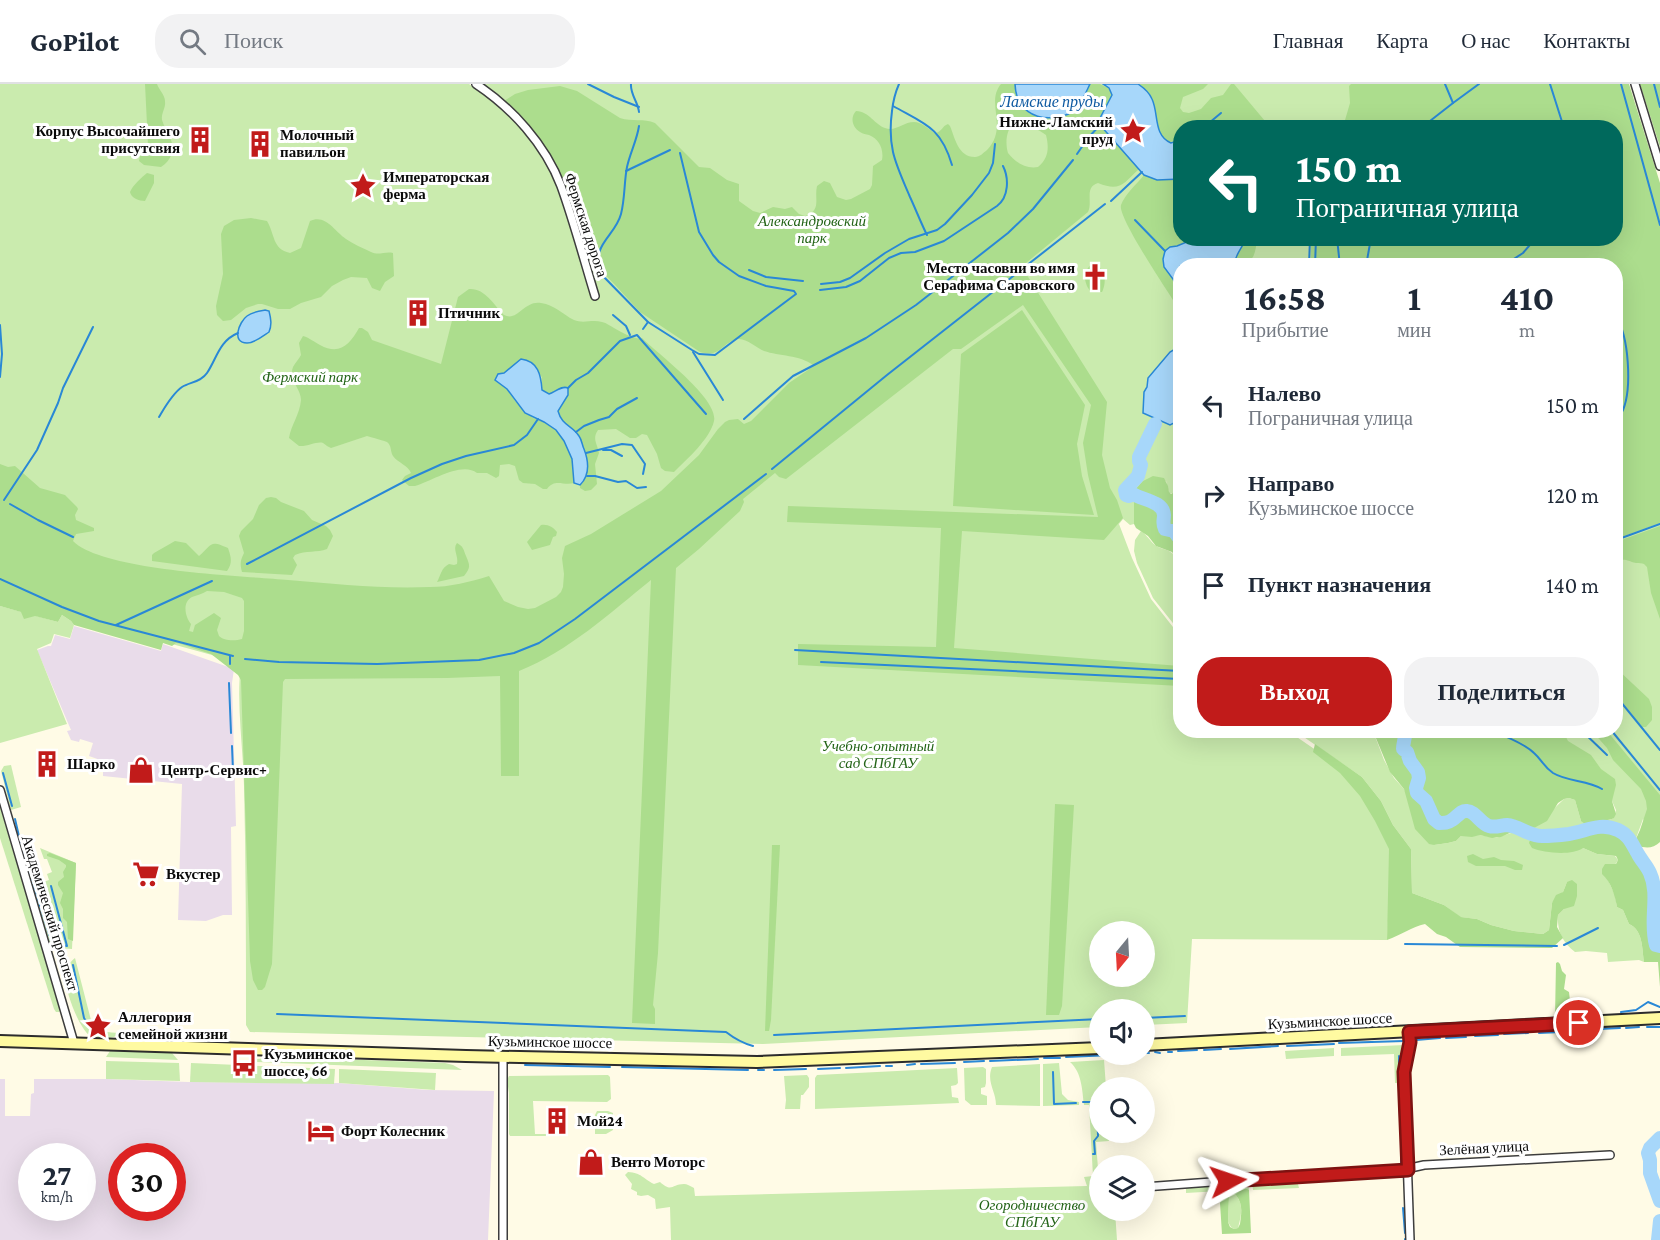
<!DOCTYPE html>
<html lang="ru">
<meta charset="utf-8">
<style>
body{margin:0;font-family:"Crimson Pro",serif;background:#f2f2f3;color:#1f2937;height:100vh;display:flex;flex-direction:column;font-size:22px;white-space:nowrap}
*{box-sizing:border-box;margin:0}
p{font-size:20px;color:#747a83}
.icon{flex:none;width:33px;height:33px;fill:none;stroke:currentColor;stroke-width:2;stroke-linecap:round;stroke-linejoin:round}
.map{position:relative;flex:1;overflow:hidden}
.panel{position:absolute;left:1173px;top:174px;width:450px;height:480px;display:flex;flex-direction:column;background:#fff;border-radius:24px;box-shadow:0 6px 24px #0002}
.panel>*{flex:none}
.banner{position:absolute;left:1173px;top:36px;width:450px;height:126px;border-radius:24px;box-shadow:0 6px 24px #0002;background:#00695c;color:#fff;overflow:hidden}
.needle{width:39px;rotate:198deg}
.fabs{position:absolute;left:1089px;top:837px;display:grid;gap:12px}
.fabs a{display:grid;place-items:center;width:66px;height:66px;border-radius:50%;background:#fff;box-shadow:0 6px 24px #0002;font-size:30px}
.speed{position:absolute;left:18px;top:1059px;display:flex;gap:12px;font-size:30px;font-weight:700;text-align:center}
.speed>*{display:grid;place-content:center;width:78px;height:78px;border-radius:50%;background:#fff;box-shadow:0 6px 24px #0002;line-height:1}
.speed small{font-size:15px;font-weight:400}
.speed .limit{border:9px solid #d22;background:#fff;color:#111}
.pin{position:absolute;display:grid;place-items:center;width:51px;height:51px;color:#fff;margin:-26px;border:3px solid #fff;border-radius:50%;box-shadow:0 2px 6px #0007}
.me{position:absolute;width:66px;margin:-33px;rotate:85deg;stroke-linejoin:round;filter:drop-shadow(0 0 4px #0008)}
.turn{display:flex;align-items:center;gap:21px;height:126px;padding:0 24px;font-size:27px}
.turn .icon{width:78px;height:78px;stroke-width:2.5}
.turn b{display:block;font-size:42px;line-height:51px}
.eta{display:flex;justify-content:space-evenly;align-items:center;height:102px;text-align:center}
.eta b{font-size:36px;font-weight:700;line-height:42px}
.primary-button{display:flex;gap:12px;margin-top:auto;padding:12px 24px}
.primary-button a{flex:1;height:69px;border-radius:24px;background:#c11b1a;color:#fff;font-size:24px;font-weight:700;line-height:69px;text-align:center}
.primary-button a+a{background:#f2f2f3;color:#1f2937}
ul{padding:0;list-style:none}
li{display:flex;align-items:center;gap:18px;height:90px;padding:0 24px}
li div{flex:1}
li b{display:block;font-size:22px}
li em{font-style:normal}
header{display:flex;align-items:center;gap:36px;box-sizing:border-box;height:84px;padding:0 30px;background:#fff;border-bottom:2px solid #e0e1e3}
header strong{font-size:28px}
nav{display:flex;gap:33px;margin-inline-start:auto;font-size:21px}
.search{width:420px;height:54px;background:#f2f2f3;display:flex;align-items:center;gap:15px;box-sizing:border-box;padding:0 21px;border-radius:24px;color:#747a83;font-size:22px}
.map>svg:first-child{display:block}
</style>
<header>
<strong>GoPilot</strong>
<div class="search"><svg class="icon" aria-label="search" viewBox="0 0 24 24"><circle cx="10" cy="10" r="6"/><path d="M15 15l6 6"/></svg>Поиск</div>
<nav><a>Главная</a><a>Карта</a><a>О нас</a><a>Контакты</a></nav>
</header>
<div class="map">
<svg width="1660" height="1156" viewBox="0 0 1660 1156">
<rect width="100%" height="100%" fill="#fffbe6"/>
<!-- industrial -->
<g fill="#e9dcea" fill-rule="evenodd">
<polygon points="74,542 161,567 163,560 234,585 232,599 236,742 231,743 232,831 223,831 206,837 178,836 182,700 103,692 103,677 89,672 93,659 80,655 79,658 71,656 67,647 71,646 37,566 48,562 51,562 55,551 70,555"/>
<path d="M0,995h5v37h25l1,-22 3,-1v-14h72l82,3 151,1 89,7 66,1 -6,149h-488zM32,1072h50v52h-50zM122,1072h50v52h-50z"/>
</g>
<!-- green -->
<g fill="#caebae" fill-rule="evenodd">
<path d="M0,0h469c38,26 73,61 89,105 11,29 17,60 28,89l7,-2c-10,-31 -18,-63 -30,-93 -17,-40 -46,-73 -81,-99h1133l45,165v590l-17,-20 -8,22c-20,-25 -36,-16 -61,-11 -16,3 -33,5 -48,0l8,-2 30,-29 5,-1 6,2 6,21 28,-1 5,-2 2,-8 -4,-9 -180,-70 184,-1v-464h-436v218l-5,10 -6,-1 -3,-12 -32,14 1,9 -1,20 -4,1 -7,-6 -4,5 13,34 19,41 29,37v94l108,1 57,39 47,77 -5,93 -195,-1 -5,84 -42,2 -1,-15h-44l-1,17 -336,17 -513,-12 -4,-7c0,-79 0,-159 -2,-239 -1,-41 -8,-83 -3,-123l-160,-44 -81,-31zM1180,44h436v110h-436zM1100,848h44v44h-44z"/>
<path d="M1141,447c6,4 9,10 14,14 7,5 17,4 21,13 2,5 1,11 4,19v55l-27,-34 -16,-35 -3,-12 1,-11z"/>
<polygon points="0,522 58,538 62,531 71,537 74,541 70,554 54,550 51,559 37,565 67,640 0,659"/>
<path d="M1295,647h78l11,29 10,18 10,11 30,56 14,-2 8,-2 5,-5 19,-1 16,3 21,-7 14,6 -1,6 53,5 14,6 18,2 3,4 -11,18 8,17 2,12 6,3 6,14c14,6 13,24 15,38l-5,-2 -31,2 -1,-9 -21,-2 -11,1c-13,-10 -18,-21 -17,-37l6,-6 3,-27 -4,10 -11,11 -3,27 -6,4 -29,-3 -23,-6 -14,-6 -17,-2 -16,-12 -32,-12 -1,-44 -18,-24 -12,-24 -19,-24z"/>
<polygon points="11,681 21,723 11,726 1,687 4,682"/>
<polygon points="0,723 60,926 59,928 56,928 54,925 0,754"/>
<polygon points="40,764 76,779 72,865 57,864 49,857 21,767 25,766 37,800 49,796 47,790 52,788 47,775 44,775"/>
<path d="M75,874l17,66c7,9 17,8 27,9l-5,4c-6,1 -18,3 -24,-1 -12,-9 -26,-48 -25,-62 1,-7 5,-12 10,-16z"/>
<polygon points="137,947 204,950 203,954 198,956 143,954 139,952"/>
<polygon points="1404,961 1404,965 1401,975 1400,999 1395,999 1394,970 1341,972 1341,964"/>
<polygon points="1334,964 1334,972 1286,975 1285,967"/>
<polygon points="110,967 172,969 178,976 106,973"/>
<polygon points="282,973 445,979 453,981 462,986 257,978 257,975"/>
<path d="M1104,976l2,27 -6,1v44l8,1 1,8 -13,1 3,40 -9,4 1,5h7l1,4 1,15 15,1 2,29h-446l-1,-33 -14,2 -1,-10 -7,-4 -7,1 -4,-1v-3l-6,-3 1,-5 -7,-9 3,-3c14,1 14,6 26,12l6,-2c12,11 12,2 24,2 3,0 6,2 10,4l1,8 392,-10 -3,-9 9,-1 -4,-71h-5c-2,-16 -2,-32 -14,-43z"/>
<polygon points="106,977 179,979 180,997 106,995"/>
<polygon points="191,979 335,985 334,1000 190,998"/>
<polygon points="1059,979 1062,1010 1068,1016 1079,1018 1079,1021 1043,1022 1043,980"/>
<path d="M1040,980v42l-44,-1c0,-14 -10,-23 -4,-38z"/>
<polygon points="983,983 986,985 986,999 985,1003 981,1004 981,1010 987,1012 987,1021 971,1021 965,1016 964,984"/>
<polygon points="957,984 958,999 956,1001 951,1002 952,1013 958,1014 959,1019 815,1025 815,994 817,991"/>
<polygon points="339,985 436,989 435,1006 339,999"/>
<polygon points="608,991 610,993 611,1015 607,1018 533,1017 535,1050 554,1050 554,1052 510,1052 509,1050 509,1009 507,996 509,992"/>
<polygon points="807,991 809,994 809,1003 803,1011 801,1011 800,1025 785,1025 786,1016 784,992"/>
<polygon points="597,1027 608,1027 613,1029 613,1046 606,1050 595,1050 595,1031"/>
<polygon points="1276,1096 1297,1096 1299,1104 1253,1106 1252,1098"/>
<path d="M1248,1097l1,9 -5,-3 -11,5c11,10 9,22 5,36l-4,1 -3,-2 -3,-5 1,-25h-7l-2,6v-12l-34,2v-6z"/>
</g>
<!-- forest -->
<g fill="#acdd8d" fill-rule="evenodd">
<path d="M145,0h12c2,6 8,11 8,17 1,7 -4,12 -3,19 2,7 6,12 8,18 6,11 1,23 -9,29l-17,-2 -5,-4 1,-5 8,-11z"/>
<path d="M1001,0h14c4,35 39,46 63,21 5,-5 9,-14 12,-21h10l6,3 1,-1c10,12 -2,22 -8,34v3l40,46c-16,15 -19,23 -41,14 -14,4 -5,19 -10,29l-62,51 -2,3 1,6 82,130 -5,53 8,33 7,12 6,18 -19,22 -142,-9 -8,117 226,18v20l-382,-21v-21l138,3 5,-119 -154,-6 1,-16 310,11 -10,-42 -5,-32 8,-38 -68,-100 -62,44h-8l-167,130 -7,-2 -4,-4 -32,26 1,3 -4,9 -41,38 -23,19 -18,385 -5,52 2,4v15l-23,-1 19,-443c-41,33 -82,71 -132,91v105h-18l-1,-100 -53,2 -162,1 -2,3 -11,282 -7,23 -3,3h-4l-5,-10 -3,-19 -9,-281 -3,-5 -27,-21 -30,-10 -5,-1 -4,3 -9,-3 -2,7 -87,-25 -3,-4 -9,-6 -4,7 -23,-6 -11,3 -3,-7 -21,-6v-142l8,3 7,-1 25,22 25,7 12,12 1,2 -3,6 1,5 18,8v3l-18,3 -3,7c29,30 171,35 215,39 47,4 94,9 142,7 20,0 40,-5 59,-11l15,25 14,6 10,2 7,-1 21,-11 5,-5 2,-5 1,-13 -2,-16 3,-12 26,-12 70,-43 38,-36 19,-26 7,-7 4,-2 9,-1 6,5 7,-3 38,-38 19,-13 5,-5c-13,-10 -34,-9 -49,-14 -7,-3 -18,-13 -26,-12 -18,4 -16,19 -38,13l-60,-40 -24,-26 -30,-31 -38,-101 -22,-31 -22,-22 11,-7 13,-4 32,-4 17,5 43,27c12,4 24,0 35,5l44,44 11,1 17,12 12,4v17l14,10 7,2 13,-6 12,2 7,-2 7,7 6,2c17,-6 9,-17 12,-30l7,-5 6,2 7,14 9,3 5,-1 19,-10 2,-4 1,-19 9,-6c2,-11 -3,-21 -13,-25 -3,-1 -6,-1 -9,-3 -8,-5 -10,-15 -4,-21 14,1 18,13 29,17 11,4 18,-6 29,-6 8,0 14,7 21,11 7,-1 7,-7 13,-9l2,2c5,12 8,31 25,31 5,0 8,-4 12,-7 22,-23 -2,-47 14,-66zM1015,37c7,0 24,9 31,14 3,12 3,23 -8,32 -12,2 -22,-4 -30,-14 -3,-11 -2,-23 7,-32zM207,507l17,1 18,6 2,3v30l-2,8c-7,2 -18,2 -23,-3l-2,-6 4,-12 -7,-5 -19,12 -2,7 -4,-1 2,-7c-6,-7 -9,-22 1,-27 5,-2 10,-3 15,-6z"/>
<path d="M1138,0h70l-5,5 -20,8 -3,11 3,4 6,1 12,-4 10,-11 12,-3 8,-11h3l36,43 -90,1v12c-26,10 -21,-26 -28,-41 -3,-7 -8,-10 -14,-15z"/>
<polygon points="1351,0 1629,0 1660,99 1660,439 1616,455 1616,182 1311,181 1311,155 1616,154 1616,44 1343,43 1350,19 1349,2"/>
<polygon points="1640,0 1660,0 1660,63"/>
<path d="M147,89l7,2v8l-9,18c-6,0 -14,-3 -15,-9 2,-6 12,-15 17,-19z"/>
<path d="M1144,91l13,5 23,-1v59l14,1 -17,8 -13,20c12,13 16,27 16,44 -9,-15 -63,-94 -59,-106 4,-11 16,-21 23,-30z"/>
<path d="M251,134l16,3c8,13 5,28 23,32l11,-5 9,-27c16,-7 24,10 36,18 7,5 17,9 25,13 8,4 14,-1 22,1l1,23 -9,6 -5,9 -8,-3 -5,-10 -16,-1 -8,3 -11,6 -11,11 -20,6 -11,6h-12l-16,-5h-4l-12,4 -15,12 -8,1 -6,-6 -1,-9 7,-32 -2,-40 3,-8 10,-6z"/>
<path d="M1246,155l5,2 2,-2h4c-2,17 -3,25 -23,26 1,-11 8,-17 12,-26z"/>
<path d="M1091,181c15,-1 16,17 11,27h-11c-7,-8 -9,-20 0,-27z"/>
<path d="M469,205c16,-1 24,15 35,26 14,7 20,-15 37,-12 14,2 21,11 33,17 10,4 18,-1 28,2 5,1 8,4 12,6 8,5 17,9 26,11l2,-1c16,16 77,61 72,83 -4,18 -27,38 -40,51l-9,-1 -4,-3 -4,-14 -10,-19 -5,-1 -6,4h-6l-14,-9 -18,1c-6,9 -1,13 1,23l-4,11 2,20 -6,6 -6,1 -5,-3v-3l3,-3 3,-29 -10,-21 -11,-7 -4,-6 -3,-8 6,-10 -3,-13 -12,6 -7,-4v-13l-21,-17 -17,13 -7,9 10,7 8,12 18,17 11,4 12,8 8,10 8,19 2,24c-11,3 -19,-5 -27,6h-4l-8,-5 -12,-1 -4,-3 -4,-14 -6,-2 -9,1 -1,11 -3,2 -9,-5h-10c-15,-12 -45,8 -62,13h-6l-7,-6 3,-4 6,-3c-3,-8 -13,-10 -18,-17 -3,-5 -1,-10 -6,-14 -2,-1 -17,-5 -20,-6l-36,12c-3,-1 -5,-3 -8,-5 -6,-2 -16,4 -24,3l-10,-8c2,-13 11,-24 12,-38 0,-12 -13,-20 -8,-33 2,-4 6,-8 8,-12l-2,-12 4,-7c7,2 11,6 17,9 20,11 30,-1 39,-17h3l6,4 4,8 69,24 17,-67z"/>
<polygon points="1022,226 1085,321 1077,360 1082,392 1094,431 953,422 961,270"/>
<polygon points="1153,392 1164,394 1168,402 1169,408 1171,410 1177,407 1180,400 1180,493 1177,485 1177,475 1172,468 1156,462 1148,452 1136,444 1134,440 1134,407 1143,397"/>
<path d="M271,413l5,1 5,4 23,9 8,9 14,6 4,4 3,6 -6,13c-10,4 -21,1 -32,6l-2,3 4,7 -5,10 -50,-3c-2,-8 -2,-11 2,-19l-5,-17 2,-5 12,-12 6,-14 7,-7z"/>
<path d="M541,441c7,-1 12,2 16,7l-1,4 -3,1 -3,8 -18,5 -5,-8z"/>
<path d="M1660,442v93l-9,-26 -4,-26 -3,-3c-2,-1 -5,-1 -8,-1 -9,-2 -10,-5 -20,-2v-19z"/>
<path d="M175,457l11,2 13,13c13,-11 10,-17 29,-8 3,9 5,15 -1,23l-75,-10v-6l2,-2z"/>
<path d="M457,459c7,4 6,6 9,13 4,10 5,11 -2,20l-27,6c4,-7 4,-14 12,-18l5,1 3,-1c2,-8 -5,-15 0,-21z"/>
<polygon points="1616,584 1649,615 1652,623 1652,636 1646,643 1642,643 1616,610"/>
<path d="M1373,647h190l5,10 23,14 10,14 14,10 1,6 -4,16 4,13c-1,1 -1,3 -2,4 -2,2 -25,5 -29,6l-4,-3 -6,-21 -6,-2 -5,1 -6,4 -11,18 -13,7 -20,3 -13,6 -9,1 -12,-3 -8,2 -11,-1 -5,5 -8,2 -14,2 -5,-1 -14,-15 -11,-40 -14,-17z"/>
<path d="M1592,647h15l53,64v47c-7,7 -14,6 -23,4l-2,-5 5,-11 7,-21 -1,-8 -5,-12 -28,-29 -6,-12z"/>
<path d="M1315,660l47,33 19,24 12,24 18,24 1,44 32,12 17,12 16,2 14,6 23,6 29,3 6,-4 3,-27 4,-8 7,-3 4,-10 5,-2 5,4v12l-3,10 -10,3 -6,6 -1,12 6,11 -11,10 -92,-1 -14,-10 -9,-3 -12,-10c-13,3 -24,11 -38,16l2,-91 -14,-28 -15,-25 -20,-23 -27,-21z"/>
<polygon points="1055,720 1074,721 1062,922 1059,931 1046,931"/>
<path d="M1600,744l12,3 13,7 4,3 8,17 12,17 3,17 -1,23 3,30 6,3v39l-2,-25h-14c-2,-14 -1,-32 -15,-38l-6,-14 -6,-3c-2,-12 -6,-25 -15,-33v-5l3,-5h11l2,-4 -2,-4 -19,-2 -14,-6c-11,8 -39,5 -51,0l-3,-5 2,-6h32z"/>
<polygon points="772,761 780,761 771,936 769,947 765,947"/>
<polygon points="50,769 76,779 73,857 68,855 67,838 63,834 63,825 60,819 63,809 58,801 58,798 64,793 63,788 66,783 66,781 59,776 47,772 47,770"/>
<polygon points="1473,770 1483,775 1494,773 1501,776 1514,777 1523,781 1522,786 1515,786 1505,782 1476,782 1468,778 1467,772"/>
<polygon points="1558,878 1560,880 1562,887 1566,891 1564,905 1569,908 1570,917 1561,933 1555,933 1556,879"/>
<path d="M1235,1102l9,1 5,3 2,43 -29,1 -2,-31 5,-9h3l1,3 -1,25 2,5 4,2 4,-1 2,-4c2,-13 3,-23 -7,-32l-1,-4z"/>
</g>
<!-- water -->
<g fill="#a7d7fa" stroke="#2988d6" stroke-width="1.5">
<path d="M1015,0h75c-4,8 -8,19 -15,25 -4,5 -11,7 -17,8 -24,4 -42,-8 -43,-33z"/>
<path d="M1103,0h35c6,4 11,8 14,15 7,15 1,36 19,44l9,-3v39l-23,1 -13,-5 -44,-50 -1,-5 13,-25 -3,-7z"/>
<path d="M1194,155h52c-4,9 -11,16 -12,26l-54,1v30l-7,-17 -9,-12 -1,-8 2,-8 5,-4 7,-1z"/>
<path d="M265,226l4,1c2,8 3,14 0,21 -6,4 -14,11 -22,11 -16,0 -8,-21 0,-27 5,-4 12,-5 18,-6z"/>
<polygon points="1180,262 1180,336 1170,341 1143,329 1144,308 1147,303 1148,294 1170,268"/>
<path d="M521,275c17,2 20,16 21,31l7,4c6,-2 13,-9 19,-6v7l-10,16c4,15 14,14 21,25 3,4 3,9 5,13 5,13 6,26 -4,36l-6,-2 -2,-24 -8,-18 -8,-11 -12,-8 -19,-9 -18,-24 -12,-9 3,-6 6,-1z"/>
</g>
<g fill="none" stroke-linecap="round" stroke-linejoin="round">
<!-- stream -->
<g stroke="#2988d6" stroke-width="2">
<polyline points="588,0 614,13 639,23"/>
<path d="M631,0c-1,10 7,18 8,28"/>
<path d="M899,0c-4,9 -6,18 -7,27 -5,37 4,53 18,86 6,13 11,26 17,38"/>
<polyline points="1550,0 1564,44"/>
<polyline points="1621,0 1660,141"/>
<polyline points="1654,0 1660,23"/>
<polyline points="1453,19 1479,0"/>
<path d="M893,22c32,18 48,21 59,59"/>
<path d="M639,42c-2,14 -9,27 -12,41 -3,15 -2,32 -6,47 -6,23 -31,30 -20,60l47,48 44,28 7,4 16,1 81,-61 -2,-3 -28,-5 -27,-10 -20,-14 -6,-7 -14,-23 -19,-79"/>
<polyline points="1203,44 1221,29"/>
<polyline points="1421,44 1453,19 1445,0"/>
<polyline points="1077,70 1088,54 1100,41"/>
<polyline points="626,87 670,66"/>
<polyline points="1111,117 1142,88"/>
<polyline points="1135,136 1165,167"/>
<polyline points="1337,154 1340,182"/>
<polyline points="1495,154 1498,158"/>
<polyline points="1309,182 1310,154"/>
<polyline points="1315,182 1316,154"/>
<polyline points="1366,182 1371,154"/>
<polyline points="1503,182 1523,169 1536,154"/>
<polyline points="749,186 766,193 803,197"/>
<polyline points="821,200 840,198 850,194 885,169 909,155 937,146 945,140 972,111 989,89 993,79 995,60"/>
<path d="M820,206l26,-3 14,-6 29,-23 12,-5 14,-1 29,-11 53,-35c12,-9 12,-28 6,-40"/>
<polyline points="613,231 626,242 630,251"/>
<path d="M1616,233c13,19 16,71 7,93 -2,4 -5,8 -7,12"/>
<polyline points="0,241 2,270 0,293"/>
<polyline points="643,245 648,238"/>
<polyline points="693,268 723,316"/>
<polyline points="568,304 576,296 588,289 620,257 637,251 706,330"/>
<path d="M159,333c6,-10 13,-23 23,-30 8,-5 19,-5 25,-14 10,-15 12,-32 31,-40"/>
<polyline points="744,335 793,292 866,254 916,221 971,178 1008,149 1033,125 1073,76"/>
<polyline points="576,348 584,342 599,336 609,333 617,325 637,314"/>
<polyline points="603,366 611,366 622,372"/>
<polyline points="586,369 622,360 632,361 645,380 643,390"/>
<polyline points="772,385 887,291 1105,120"/>
<polyline points="587,392 595,392 618,398 626,397 637,404 646,403"/>
<polyline points="4,416 37,366 58,319 63,304 93,243"/>
<polyline points="10,420 38,436 73,453"/>
<polyline points="1616,456 1660,440"/>
<polyline points="247,480 411,394 442,380 466,372 514,361 527,351 538,335"/>
<polyline points="0,495 62,523 99,537 233,572"/>
<polyline points="116,541 212,497"/>
<polyline points="795,566 1180,587"/>
<polyline points="245,575 279,578 377,580 479,576 514,569 539,559 575,535 766,390"/>
<polyline points="821,578 1180,595"/>
<polyline points="230,580 230,572"/>
<polyline points="229,599 231,649"/>
<polyline points="1616,612 1660,666"/>
<path d="M1493,646c13,8 30,12 41,23 8,7 9,13 19,20 15,9 34,7 49,16"/>
<polyline points="1581,646 1607,671"/>
<polyline points="1611,646 1660,706"/>
<polyline points="232,662 233,687"/>
<polyline points="3,689 12,722"/>
<polyline points="15,735 21,761"/>
<polyline points="23,767 29,789"/>
<polyline points="32,796 51,856 58,861 67,862 51,802"/>
<polyline points="1405,860 1557,862"/>
<polyline points="1564,861 1598,844"/>
<polyline points="73,881 84,934 94,949 104,950"/>
<polyline points="1621,928 1636,926 1648,918 1660,923"/>
<path d="M277,930l449,18c9,7 16,11 27,14"/>
<polyline points="1144,934 1185,932"/>
<polyline points="1647,943 1660,943"/>
<polyline points="1626,944 1639,943"/>
<polyline points="1599,945 1620,944"/>
<polyline points="1568,947 1593,946"/>
<polyline points="1539,949 1561,948"/>
<polyline points="1504,950 1528,949"/>
<polyline points="774,951 1100,935"/>
<polyline points="1475,952 1498,951"/>
<polyline points="1446,954 1466,953"/>
<polyline points="1416,956 1440,954"/>
<polyline points="1339,959 1404,957"/>
<polyline points="1287,962 1334,960"/>
<polyline points="1230,965 1278,962"/>
<polyline points="1204,966 1221,965"/>
<polyline points="1178,967 1197,966"/>
<polyline points="1155,968 1160,969"/>
<polyline points="1168,968 1172,968"/>
<polyline points="1144,969 1149,969"/>
<polyline points="1399,972 1399,999"/>
<polyline points="1066,973 1112,971"/>
<polyline points="1044,974 1060,974"/>
<polyline points="990,977 1038,975"/>
<polyline points="964,978 984,977"/>
<polyline points="921,980 955,979"/>
<polyline points="525,981 610,983"/>
<polyline points="907,981 915,980"/>
<polyline points="886,982 892,982"/>
<polyline points="622,983 748,986"/>
<polyline points="846,984 880,982"/>
<polyline points="818,985 840,984"/>
<polyline points="758,986 764,986"/>
<polyline points="774,986 806,985"/>
<polyline points="1053,988 1054,1020 1076,1019"/>
<polyline points="1399,1007 1400,1034"/>
<polyline points="1083,1018 1094,1018 1097,1021 1098,1052 1094,1057 1095,1070 1093,1070"/>
<polyline points="1401,1043 1401,1083"/>
<polyline points="1402,1093 1402,1090"/>
<polyline points="1403,1124 1405,1149"/>
<polyline points="1405,1155 1405,1156"/>
</g>
<!-- river -->
<g stroke="#a7d7fa" stroke-width="14">
<path d="M1155,340l-16,33v4l2,4 -3,11 -13,14 1,5 3,1 4,-2c9,6 30,7 31,21 0,6 -2,8 1,14l9,2 6,8"/>
<path d="M1405,646c1,7 -2,13 -2,19l4,3 3,9 8,11 1,6 -3,10 1,5 9,8 8,18 5,4c5,0 9,0 13,-3 5,-3 9,-10 15,-9 8,0 14,13 22,15 7,2 12,-1 18,-1 12,1 22,11 35,11 8,0 19,-1 27,-2 18,-3 31,-12 49,-4 11,5 14,14 20,24 3,6 9,12 12,19 10,22 -1,48 6,72l4,1"/>
<polyline points="1660,1054 1650,1064 1648,1069 1650,1076 1650,1089 1660,1117"/>
<polyline points="1658,1156 1660,1137"/>
</g>
<defs>
<g id="street">
<path d="M476,0c36,24 69,60 85,102 13,36 23,74 34,110"/>
<polyline points="1635,0 1660,82"/>
<polyline points="0,706 74,959"/>
<polyline points="1409,948 1410,958 1404,988 1410,1156"/>
<polyline points="503,973 503,1156"/>
<polyline points="1144,1103 1252,1095 1397,1087 1424,1081 1610,1071"/>
</g>
<g id="secondary">
<polyline points="0,957 466,972 757,978 1100,964"/>
<polyline points="1144,961 1660,934"/>
</g>
</defs>
<!-- street casing -->
<use href="#street" stroke="#3d3d3d" stroke-width="10"/>
<!-- secondary casing -->
<use href="#secondary" stroke="#2c2c2c" stroke-width="14"/>
<!-- street -->
<use href="#street" stroke="#fff" stroke-width="7"/>
<!-- secondary -->
<use href="#secondary" stroke="#fffaa1" stroke-width="10"/>
</g>
<g fill="none" stroke-linecap="round" stroke-linejoin="round">
<defs>
<polyline id="route" points="1228,1097 1408,1086 1404,988 1410,958 1409,948 1579,939"/>
</defs>
<!-- route casing -->
<use href="#route" stroke="#7d1211" stroke-width="15"/>
<!-- route -->
<use href="#route" stroke="#c11b1a" stroke-width="10"/>
</g>
<!-- icons -->
<defs>
<symbol id="sight-bare" viewBox="-9 -9 18 18"><path d="M0-6L1.8-2.2L6-1.7L2.9 1.2L3.7 5.4L0 3.3L-3.7 5.4L-2.9 1.2L-6-1.7L-1.8-2.2Z" fill="#c11b1a" stroke="#fff" stroke-width="2.5" paint-order="stroke"/></symbol>
<symbol id="building-bare" viewBox="-9 -9 18 18"><path d="M-4-6H4V6H1V3H-1V6H-4ZM-2.5-4.3h1.7v1.8h-1.7ZM.8-4.3h1.7v1.8H.8ZM-2.5-1h1.7V.8h-1.7ZM.8-1h1.7V.8H.8Z" fill="#c11b1a" stroke="#fff" stroke-width="2.5" paint-order="stroke"/></symbol>
<symbol id="church-bare" viewBox="-9 -9 18 18"><path d="M-1.2-6h2.4v3.5h3.3v2.4h-3.3V6h-2.4V-.1h-3.3v-2.4h3.3Z" fill="#c11b1a" stroke="#fff" stroke-width="2.5" paint-order="stroke"/></symbol>
<symbol id="shop-bare" viewBox="-9 -9 18 18"><path d="M-5-2.5h2.3a2.7 3.5 0 0 1 5.4 0H5L5.5 6h-11ZM-1.5-2.5h3a1.5 2.3 0 0 0-3 0Z" fill="#c11b1a" stroke="#fff" stroke-width="2.5" paint-order="stroke"/></symbol>
<symbol id="supermarket-bare" viewBox="-9 -9 18 18"><path d="M-6-5.5h2.5l.6 2H6L4.5 2H-2.5L-4.4-4H-6ZM-1.5 3.2a1.3 1.3 0 1 0 .1 0ZM3 3.2a1.3 1.3 0 1 0 .1 0Z" fill="#c11b1a" stroke="#fff" stroke-width="2.5" paint-order="stroke"/></symbol>
<symbol id="bus-bare" viewBox="-9 -9 18 18"><path d="M-5-6H5V4H4V6H2V4H-2V6H-4V4H-5ZM-3.5-4V0h7V-4ZM-3.5 1.2v1.5H-2V1.2ZM2 1.2v1.5H3.5V1.2Z" fill="#c11b1a" stroke="#fff" stroke-width="2.5" paint-order="stroke"/></symbol>
<symbol id="hotel-bare" viewBox="-9 -9 18 18"><path d="M-6-4.5h1.5V1H6V5H4.5V3h-9V5H-6ZM-4 0a1.8 1.8 0 1 1 3.6 0ZM.5 0V-2.5h3Q6-2.5 6 0Z" fill="#c11b1a" stroke="#fff" stroke-width="2.5" paint-order="stroke"/></symbol>
</defs>
<g fill-rule="evenodd">
<use href="#sight-bare" x="1114" y="28" width="38" height="38"/>
<use href="#building-bare" x="181" y="37" width="38" height="38"/>
<use href="#building-bare" x="241" y="41" width="38" height="38"/>
<use href="#sight-bare" x="344" y="83" width="38" height="38"/>
<use href="#church-bare" x="1076" y="174" width="38" height="38"/>
<use href="#building-bare" x="399" y="210" width="38" height="38"/>
<use href="#building-bare" x="28" y="661" width="38" height="38"/>
<use href="#shop-bare" x="122" y="667" width="38" height="38"/>
<use href="#supermarket-bare" x="127" y="771" width="38" height="38"/>
<use href="#sight-bare" x="79" y="923" width="38" height="38"/>
<use href="#bus-bare" x="225" y="960" width="38" height="38"/>
<use href="#building-bare" x="538" y="1018" width="38" height="38"/>
<use href="#hotel-bare" x="302" y="1028" width="38" height="38"/>
<use href="#shop-bare" x="572" y="1059" width="38" height="38"/>
</g>
<g text-anchor="middle" stroke-width="6" stroke-linejoin="round" paint-order="stroke">
<!-- poi labels -->
<g font-size="15" font-weight="bold" fill="#0a0a0a" stroke="#fff" text-anchor="start">
<text x="1113" y="43" text-anchor="end">Нижне-Ламский<tspan x="1113" dy="17">пруд</tspan></text>
<text x="180" y="52" text-anchor="end">Корпус Высочайшего<tspan x="180" dy="17">присутсвия</tspan></text>
<text x="280" y="56">Молочный<tspan x="280" dy="17">павильон</tspan></text>
<text x="383" y="98">Императорская<tspan x="383" dy="17">ферма</tspan></text>
<text x="1075" y="189" text-anchor="end">Место часовни во имя<tspan x="1075" dy="17">Серафима Саровского</tspan></text>
<text x="438" y="234">Птичник</text>
<text x="67" y="685">Шарко</text>
<text x="161" y="691">Центр-Сервис+</text>
<text x="166" y="795">Вкустер</text>
<text x="118" y="938">Аллегория<tspan x="118" dy="17">семейной жизни</tspan></text>
<text x="264" y="975">Кузьминское<tspan x="264" dy="17">шоссе, 66</tspan></text>
<text x="577" y="1042">Мой24</text>
<text x="341" y="1052">Форт Колесник</text>
<text x="611" y="1083">Венто Моторс</text>
</g>
<!-- park labels -->
<g font-size="15" font-style="italic" fill="#236417" stroke="#fff">
<text x="812" y="142">Александровский<tspan x="812" dy="17">парк</tspan></text>
<text x="310" y="298">Фермский парк</text>
<text x="878" y="667">Учебно-опытный<tspan x="878" dy="17">сад СПбГАУ</tspan></text>
<text x="1032" y="1126">Огородничество<tspan x="1032" dy="17">СПбГАУ</tspan></text>
</g>
<!-- street labels -->
<g font-size="15" fill="#0a0a0a" stroke="#fff">
<text transform="translate(586 141) rotate(72)" y="5">Фермская дорога</text>
<text transform="translate(50 829) rotate(73)" y="5">Академический проспект</text>
<text transform="translate(1330 937) rotate(-3)" y="5">Кузьминское шоссе</text>
<text transform="translate(550 958) rotate(1)" y="5">Кузьминское шоссе</text>
<text transform="translate(1484 1064) rotate(-3)" y="5">Зелёная улица</text>
</g>
<!-- water labels -->
<g font-size="16" font-style="italic" fill="#0d59a1" stroke="#fff">
<text x="1052" y="23">Ламские пруды</text>
</g>
</g>
</svg>
<div class="fabs">
<a><svg class="needle" viewBox="-14 -14 28 28"><path d="M0-13l5 13h-10z" fill="#e53935"/><path d="M0 13l5-13h-10z" fill="#747a83"/></svg></a>
<a><svg class="icon" aria-label="sound" viewBox="0 0 24 24"><path d="M4 9h4l5-4v14l-5-4H4zM17 9q2 3 0 6"/></svg></a>
<a><svg class="icon" aria-label="search" viewBox="0 0 24 24"><circle cx="10" cy="10" r="6"/><path d="M15 15l6 6"/></svg></a>
<a><svg class="icon" aria-label="layers" viewBox="0 0 24 24"><path d="M12 4l9 5-9 5-9-5zM3 14l9 5 9-5"/></svg></a>
</div>
<div class="speed"><div>27<small>km/h</small></div><div class="limit">30</div></div>
<div class="pin" style="left:1579px;top:939px;background:#d93025"><svg class="icon" aria-label="arrive" viewBox="0 0 24 24"><path d="M6 21V4h12l-3 4 3 4H6"/></svg></div>
<svg class="me" style="left:1228px;top:1097px" viewBox="-20 -20 40 40"><path d="M0-17L14 15 0 8-14 15z" fill="#c11b1a" stroke="#fff" stroke-width="4"/></svg>
<div class="banner">
<div class="turn"><svg class="icon" aria-label="left" viewBox="0 0 24 24"><path d="M17 20v-9H6M10 6l-5 5 5 5"/></svg><div><b>150 m</b>Пограничная улица</div></div>
</div>
<section class="panel">
<div class="eta">
<div><b>16:58</b><p>Прибытие</p></div>
<div><b>1</b><p>мин</p></div>
<div><b>410</b><p>m</p></div>
</div>
<ul>
<li><svg class="icon" aria-label="left" viewBox="0 0 24 24"><path d="M17 20v-9H6M10 6l-5 5 5 5"/></svg><div><b>Налево</b><p>Пограничная улица</p></div><em>150 m</em></li>
<li><svg class="icon" aria-label="right" viewBox="0 0 24 24"><path d="M7 20v-9h11M14 6l5 5-5 5"/></svg><div><b>Направо</b><p>Кузьминское шоссе</p></div><em>120 m</em></li>
<li><svg class="icon" aria-label="arrive" viewBox="0 0 24 24"><path d="M6 21V4h12l-3 4 3 4H6"/></svg><div><b>Пункт назначения</b></div><em>140 m</em></li>
</ul>
<div class="primary-button"><a>Выход</a><a>Поделиться</a></div>
</section>
</div>
